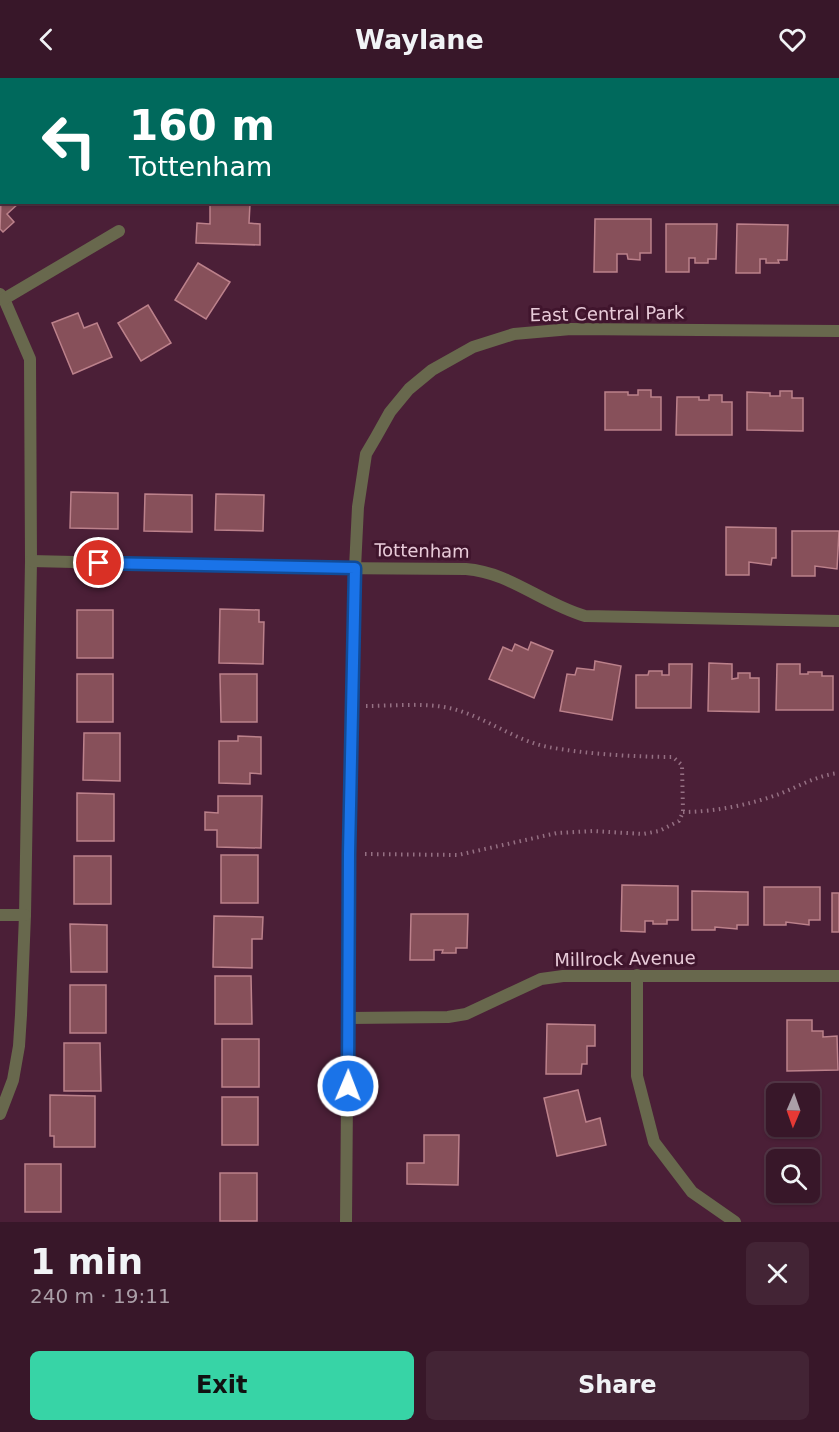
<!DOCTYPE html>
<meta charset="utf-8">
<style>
body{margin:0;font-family:"DejaVu Sans",sans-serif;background:#432435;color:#f1f3f6;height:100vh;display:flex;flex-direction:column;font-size:22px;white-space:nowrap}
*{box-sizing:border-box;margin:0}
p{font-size:20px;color:#ab9fa8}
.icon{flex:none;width:33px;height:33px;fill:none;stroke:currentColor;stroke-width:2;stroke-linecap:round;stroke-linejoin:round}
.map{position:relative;height:1144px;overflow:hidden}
.drawer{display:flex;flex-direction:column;background:#381729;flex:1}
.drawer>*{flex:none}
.top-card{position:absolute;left:0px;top:0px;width:840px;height:126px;box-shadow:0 2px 4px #0004,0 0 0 2px #523646;background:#00695c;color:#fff;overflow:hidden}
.needle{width:39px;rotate:182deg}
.controls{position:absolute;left:766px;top:1005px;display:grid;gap:12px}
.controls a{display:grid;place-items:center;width:54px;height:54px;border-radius:9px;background:#381729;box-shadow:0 2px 4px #0004,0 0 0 2px #523646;font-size:30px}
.pin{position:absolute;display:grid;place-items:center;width:51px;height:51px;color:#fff;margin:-26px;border:3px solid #fff;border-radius:50%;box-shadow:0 2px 6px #0007}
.me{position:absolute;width:66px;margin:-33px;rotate:1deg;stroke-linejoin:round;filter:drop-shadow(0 0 4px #0008)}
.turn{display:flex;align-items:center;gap:21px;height:126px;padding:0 30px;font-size:27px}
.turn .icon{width:78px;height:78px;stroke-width:2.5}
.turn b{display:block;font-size:42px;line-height:51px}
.round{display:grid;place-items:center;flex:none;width:63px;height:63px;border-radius:9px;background:#432435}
.headline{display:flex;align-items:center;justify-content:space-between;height:102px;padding:0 30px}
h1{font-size:36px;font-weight:800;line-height:45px}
.cta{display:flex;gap:12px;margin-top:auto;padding:12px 30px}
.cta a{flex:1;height:69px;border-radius:9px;background:#37d4a6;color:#111;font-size:24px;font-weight:800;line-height:69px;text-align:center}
.cta a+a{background:#432435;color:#f1f3f6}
header{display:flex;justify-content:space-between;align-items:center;height:78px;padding:0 30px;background:#381729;font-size:27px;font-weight:800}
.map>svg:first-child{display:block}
</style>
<header><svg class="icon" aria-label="back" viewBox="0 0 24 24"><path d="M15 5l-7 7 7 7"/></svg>Waylane<svg class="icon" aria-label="heart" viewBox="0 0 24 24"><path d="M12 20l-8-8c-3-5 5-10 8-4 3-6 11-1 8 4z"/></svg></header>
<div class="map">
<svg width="839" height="1144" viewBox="0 0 839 1144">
<rect width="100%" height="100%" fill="#4b1f37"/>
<!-- building -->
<g fill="#87505a" stroke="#bc818b" stroke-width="1.5">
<polygon points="2,92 2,124 20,124 7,136 14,144 3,154 0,151"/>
<polygon points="210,125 250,126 249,145 260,146 260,167 196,165 197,145 210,146"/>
<polygon points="595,141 651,141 651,175 640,175 640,182 628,181 627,176 617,176 617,194 594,194"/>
<polygon points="666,146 717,146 716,181 708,181 708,185 695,185 695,180 689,180 689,194 666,194"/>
<polygon points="737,146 788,147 787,182 778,182 779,185 766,185 766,181 760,181 760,195 736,195"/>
<polygon points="198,185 230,204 206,241 175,222"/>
<polygon points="148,227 171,265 141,283 118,245"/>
<polygon points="78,235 84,250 97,245 112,279 73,296 52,245"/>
<polygon points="638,312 651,312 651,319 661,319 661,352 605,352 605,314 628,314 628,317 638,317"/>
<polygon points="780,313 792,313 792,320 803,320 803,353 747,352 747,314 770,315 770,318 780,318"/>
<polygon points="709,317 722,317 722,324 732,324 732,357 676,357 677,319 699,319 699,322 709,322"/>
<polygon points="71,414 118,415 118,451 70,450"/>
<polygon points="145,416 192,417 192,454 144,453"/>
<polygon points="216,416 264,417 263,453 215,452"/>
<polygon points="726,449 776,450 776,480 772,480 771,487 749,484 749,497 726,497"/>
<polygon points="792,453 839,453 837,491 815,488 815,498 792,498"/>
<polygon points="220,531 259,532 259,544 264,544 263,586 219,585"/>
<rect x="77" y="532" width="36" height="48"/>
<polygon points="531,564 553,573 534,620 489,601 503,569 512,573 515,566 528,572"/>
<polygon points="595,583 621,588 612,642 560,633 567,596 575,597 577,590 594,592"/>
<polygon points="709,585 732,586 732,601 738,600 738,595 750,595 750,600 759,600 759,634 708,633"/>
<polygon points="669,586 692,586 691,630 636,630 636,597 648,597 649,593 662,593 662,597 669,597"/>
<polygon points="777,586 800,586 800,596 808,596 808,594 822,594 822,598 833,598 833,632 776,632"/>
<rect x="77" y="596" width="36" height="48"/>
<polygon points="220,596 257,596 257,644 221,644"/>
<polygon points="84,655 120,655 120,703 83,702"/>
<polygon points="238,658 261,659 261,696 250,695 250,706 219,705 219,663 238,663"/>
<polygon points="77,715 114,716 114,763 77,763"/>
<polygon points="218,718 262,718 261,770 217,769 217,752 205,752 205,734 218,735"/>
<rect x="221" y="777" width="37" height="48"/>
<rect x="74" y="778" width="37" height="48"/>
<polygon points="622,807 678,808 678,842 667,842 667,846 653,846 653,843 645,843 645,854 621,853"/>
<polygon points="764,809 820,809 820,842 809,842 809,847 786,844 786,847 764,847"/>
<polygon points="692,813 748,814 748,847 737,847 737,851 715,849 715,852 692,852"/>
<rect x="832" y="815" width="7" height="39"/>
<polygon points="411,836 468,836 467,870 456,870 456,875 442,875 443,872 434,872 434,882 410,882"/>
<polygon points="214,838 263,839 262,861 252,861 252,890 213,889"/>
<polygon points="70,846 107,847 107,894 71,894"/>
<polygon points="215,898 251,898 252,946 215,946"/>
<rect x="70" y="907" width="36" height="48"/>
<polygon points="787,942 812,942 812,953 823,953 823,959 837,958 838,992 787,993"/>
<polygon points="547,946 595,947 595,968 587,968 587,986 582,986 581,996 546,996"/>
<rect x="222" y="961" width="37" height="48"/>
<polygon points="64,965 100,965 101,1013 64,1013"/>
<polygon points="578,1012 586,1044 600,1040 606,1067 557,1078 544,1020"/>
<polygon points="50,1017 95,1018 95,1069 54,1069 54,1058 50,1058"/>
<rect x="222" y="1019" width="36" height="48"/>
<polygon points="424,1057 459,1057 458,1107 407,1106 407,1085 424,1085"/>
<rect x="25" y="1086" width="36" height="48"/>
<rect x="220" y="1095" width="37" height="48"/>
</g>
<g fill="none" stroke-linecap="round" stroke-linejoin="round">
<!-- path -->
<g stroke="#957083" stroke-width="4" stroke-dasharray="1.5 4.5" stroke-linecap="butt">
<path d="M683,734c32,0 70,-8 99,-19 19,-8 37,-18 57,-20"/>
<path d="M365,776l93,1 99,-22 36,-2 50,3 16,-3 20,-10 4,-9 -1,-47 -9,-8c-38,0 -87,-3 -125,-10 -30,-6 -56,-25 -85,-35 -29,-11 -66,-6 -97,-6"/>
</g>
<!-- street -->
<g stroke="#68684d" stroke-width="12">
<polyline points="0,216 4,221 30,281 31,483 25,837 21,937 19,968 13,1002 0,1036"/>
<polyline points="4,221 119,153"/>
<path d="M31,483l295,7 140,1c43,3 77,35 119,47l254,5"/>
<polyline points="0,837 25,837"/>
<polyline points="637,897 637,998 654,1064 692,1114 735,1144"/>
<polyline points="349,940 448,939 466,936 541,901 563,898 839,898"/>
<polyline points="346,1144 349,776 355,490 358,429 366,376 376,359 390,334 409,311 432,292 473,269 514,256 571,251 839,253"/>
</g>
</g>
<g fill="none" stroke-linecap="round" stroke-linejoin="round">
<defs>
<polyline id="route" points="99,485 355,490 349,776 348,1008"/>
</defs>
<!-- route casing -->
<use href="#route" stroke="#114b97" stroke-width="15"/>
<!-- route -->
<use href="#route" stroke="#1a73e8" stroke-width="10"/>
</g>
<g text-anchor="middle" stroke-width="6" stroke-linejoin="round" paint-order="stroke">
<!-- street labels -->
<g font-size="18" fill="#e8cbd9" stroke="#40152d">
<text transform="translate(607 236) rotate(-1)" y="6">East Central Park</text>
<text transform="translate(422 473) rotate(1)" y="6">Tottenham</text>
<text transform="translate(625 881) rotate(-1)" y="6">Millrock Avenue</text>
</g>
</g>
</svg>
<div class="controls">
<a><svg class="needle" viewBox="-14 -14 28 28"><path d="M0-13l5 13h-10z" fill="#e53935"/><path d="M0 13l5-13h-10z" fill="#ab9fa8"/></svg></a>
<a><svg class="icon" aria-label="search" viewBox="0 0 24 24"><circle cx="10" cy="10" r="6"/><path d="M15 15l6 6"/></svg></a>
</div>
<div class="pin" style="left:99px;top:485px;background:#d93025"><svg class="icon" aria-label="arrive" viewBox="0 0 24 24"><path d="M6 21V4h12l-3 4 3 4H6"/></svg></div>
<svg class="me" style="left:348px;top:1008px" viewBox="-20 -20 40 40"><circle r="17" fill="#1a73e8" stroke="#fff" stroke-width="3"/><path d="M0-11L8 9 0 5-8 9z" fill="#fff"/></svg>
<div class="top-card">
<div class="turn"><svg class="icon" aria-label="left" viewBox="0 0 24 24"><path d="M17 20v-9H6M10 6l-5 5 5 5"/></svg><div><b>160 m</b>Tottenham</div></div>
</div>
</div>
<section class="drawer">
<div class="headline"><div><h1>1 min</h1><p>240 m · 19:11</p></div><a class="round"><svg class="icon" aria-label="close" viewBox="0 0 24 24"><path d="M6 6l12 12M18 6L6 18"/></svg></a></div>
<div class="cta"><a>Exit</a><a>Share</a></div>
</section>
